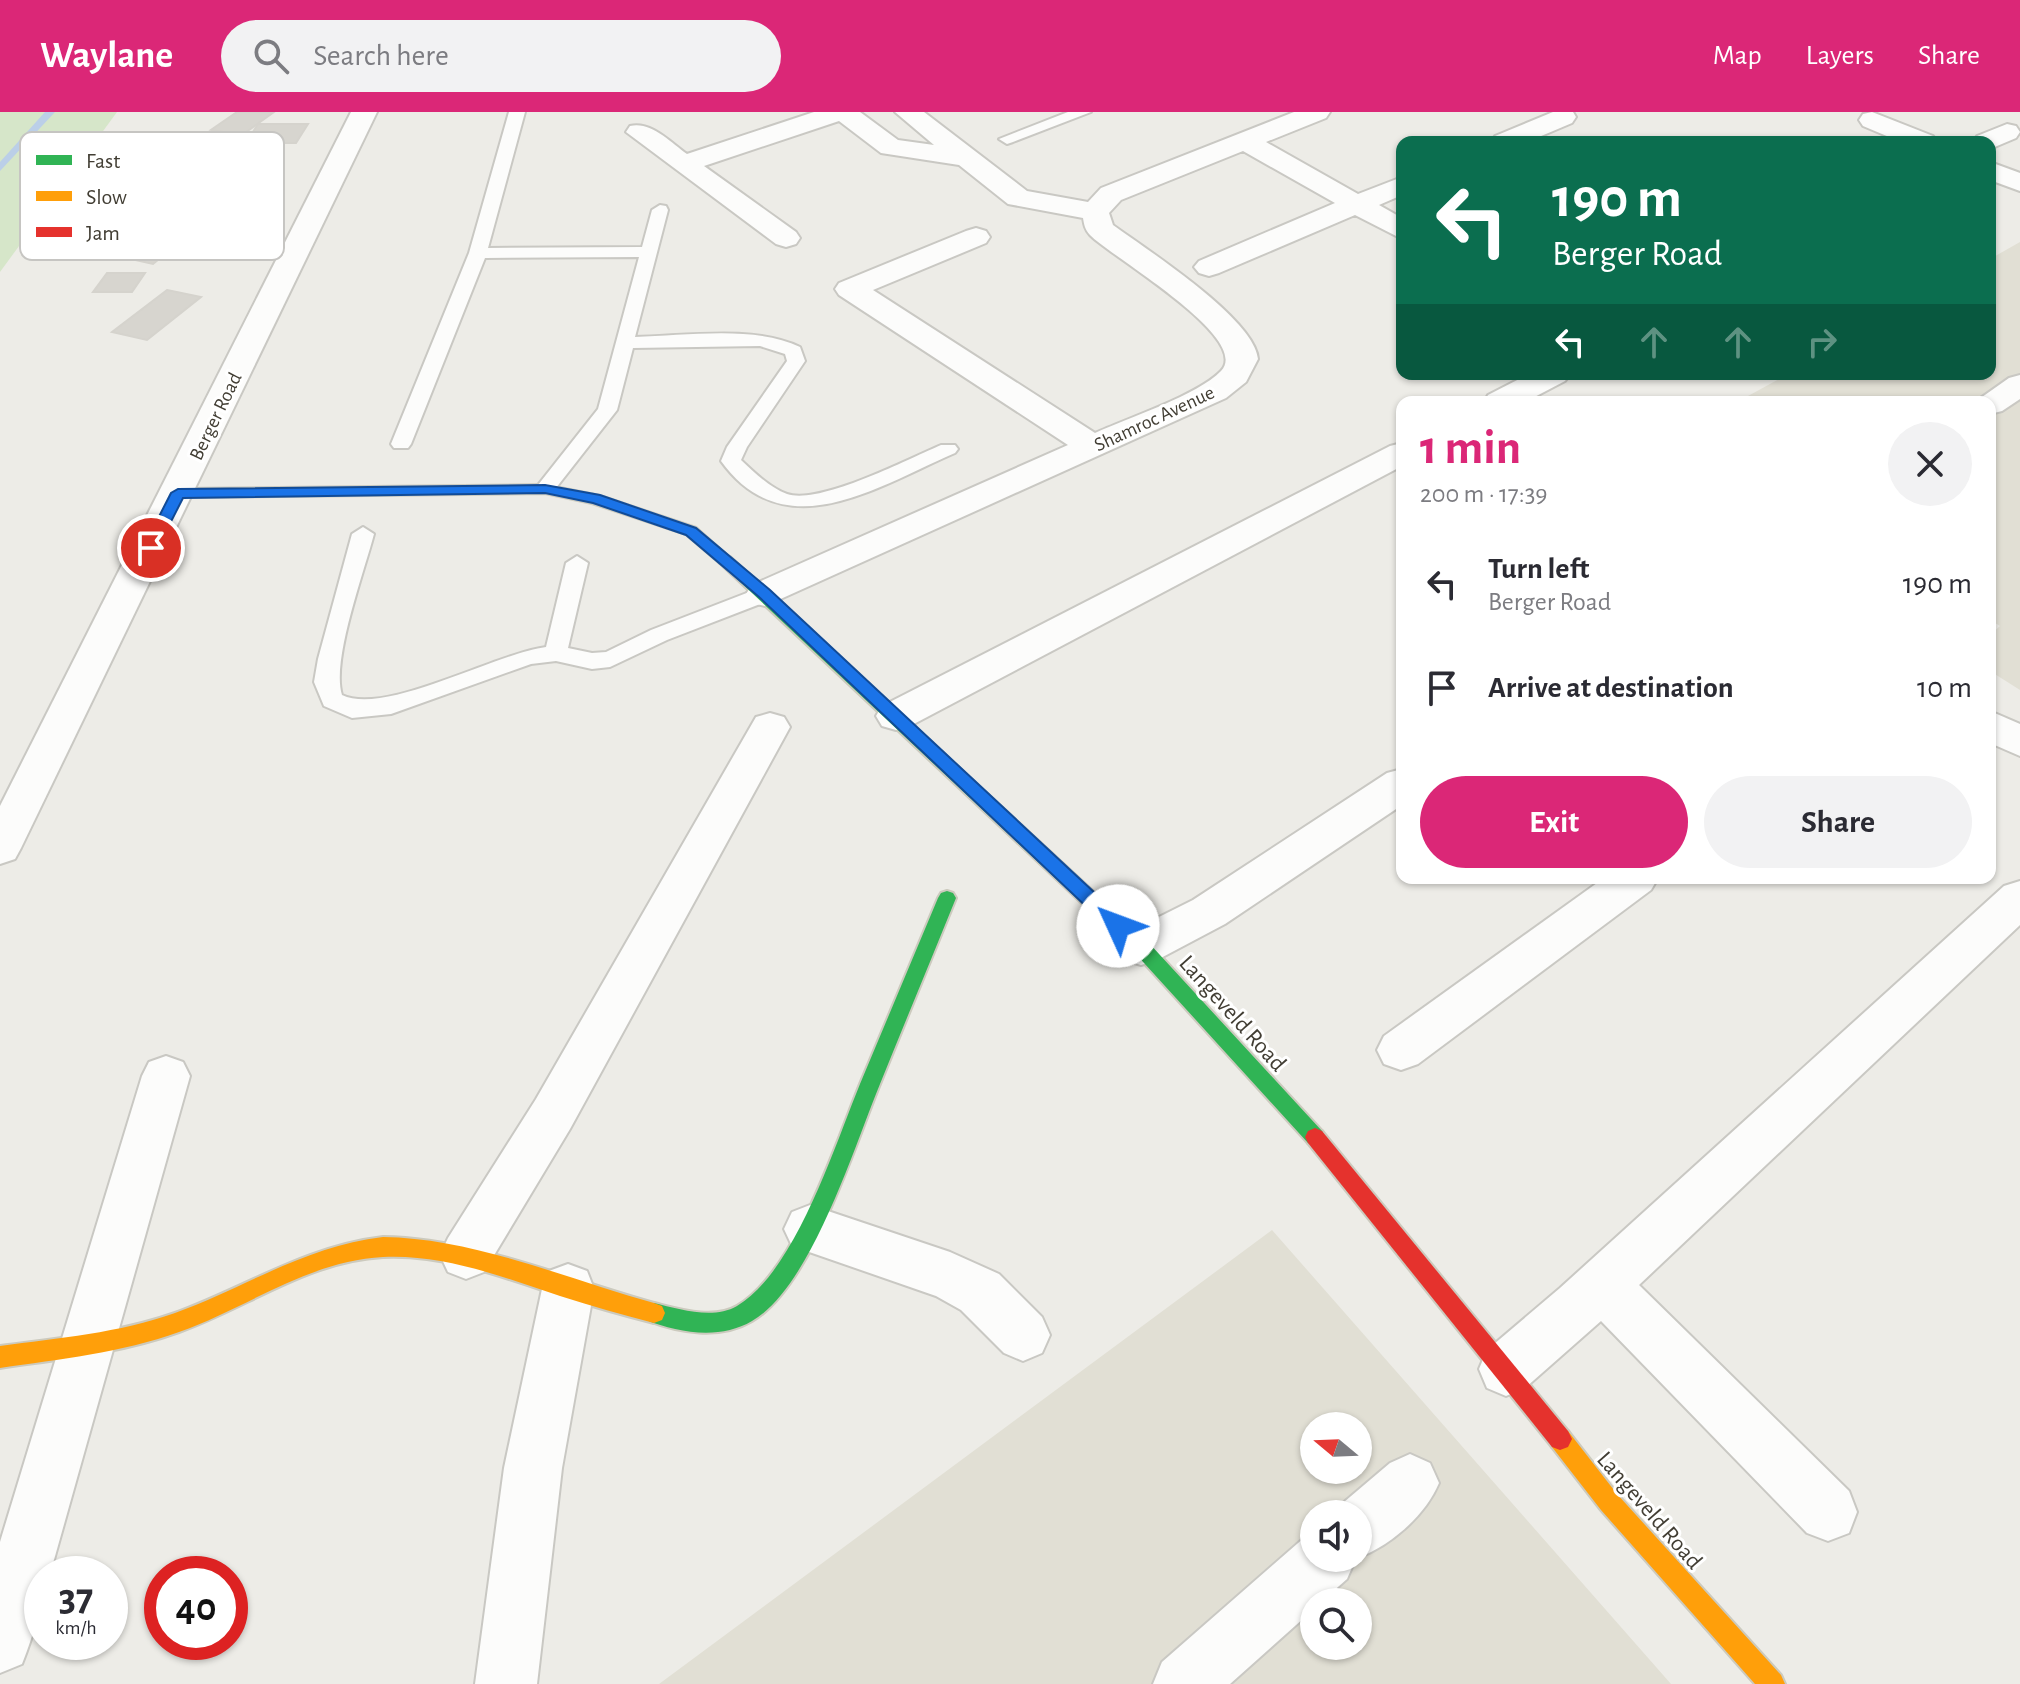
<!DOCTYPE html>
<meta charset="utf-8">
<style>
body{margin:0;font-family:"Alegreya Sans",sans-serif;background:#f2f2f3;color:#2b2b33;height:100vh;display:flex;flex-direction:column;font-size:30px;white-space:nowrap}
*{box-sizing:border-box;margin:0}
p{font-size:26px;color:#7c7c81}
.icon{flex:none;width:44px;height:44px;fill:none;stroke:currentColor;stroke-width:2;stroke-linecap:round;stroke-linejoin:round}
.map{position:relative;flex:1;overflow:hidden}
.details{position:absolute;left:1396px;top:284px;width:600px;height:488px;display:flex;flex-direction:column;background:#fff;border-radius:16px;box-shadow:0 2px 6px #0004}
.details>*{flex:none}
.top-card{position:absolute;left:1396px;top:24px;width:600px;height:244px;border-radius:16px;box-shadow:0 2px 6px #0004;background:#0b6e4f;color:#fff;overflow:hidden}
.needle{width:52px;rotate:289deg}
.fabs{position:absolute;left:1300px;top:1300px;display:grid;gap:16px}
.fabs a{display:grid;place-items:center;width:72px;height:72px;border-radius:50%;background:#fff;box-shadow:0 2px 6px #0004;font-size:40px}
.speed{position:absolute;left:24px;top:1444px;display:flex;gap:16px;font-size:40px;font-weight:700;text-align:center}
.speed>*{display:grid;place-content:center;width:104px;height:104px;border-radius:50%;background:#fff;box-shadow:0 2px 6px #0004;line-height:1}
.speed small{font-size:20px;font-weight:400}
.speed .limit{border:12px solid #d22;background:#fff;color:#111}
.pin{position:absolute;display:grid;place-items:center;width:68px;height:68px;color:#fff;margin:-34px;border:4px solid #fff;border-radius:50%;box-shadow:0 2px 8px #0007}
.me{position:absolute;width:88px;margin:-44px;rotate:313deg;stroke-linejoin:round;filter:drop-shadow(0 0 6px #0008)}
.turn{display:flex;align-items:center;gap:28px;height:168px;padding:0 24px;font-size:36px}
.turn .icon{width:104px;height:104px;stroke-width:2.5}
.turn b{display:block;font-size:56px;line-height:68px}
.lanes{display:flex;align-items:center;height:76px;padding:0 24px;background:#0003;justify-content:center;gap:40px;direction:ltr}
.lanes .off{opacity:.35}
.round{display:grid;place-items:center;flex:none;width:84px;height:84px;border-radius:42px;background:#f2f2f3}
.head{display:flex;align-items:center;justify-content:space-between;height:136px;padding:0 24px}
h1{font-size:48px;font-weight:700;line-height:60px;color:#db2777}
.action{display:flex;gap:16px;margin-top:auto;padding:16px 24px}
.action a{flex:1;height:92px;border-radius:48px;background:#db2777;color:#fff;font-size:32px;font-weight:700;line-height:92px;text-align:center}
.action a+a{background:#f2f2f3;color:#2b2b33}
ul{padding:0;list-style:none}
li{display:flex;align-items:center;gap:24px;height:104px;padding:0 24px}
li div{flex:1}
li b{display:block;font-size:30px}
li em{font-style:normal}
header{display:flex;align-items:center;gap:48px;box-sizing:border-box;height:112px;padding:0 40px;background:#db2777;color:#fff}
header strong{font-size:38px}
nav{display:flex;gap:44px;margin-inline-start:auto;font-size:28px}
.search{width:560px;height:72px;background:#f2f2f3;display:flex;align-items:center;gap:20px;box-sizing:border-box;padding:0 28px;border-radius:44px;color:#7c7c81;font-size:30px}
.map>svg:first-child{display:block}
</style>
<header>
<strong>Waylane</strong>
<div class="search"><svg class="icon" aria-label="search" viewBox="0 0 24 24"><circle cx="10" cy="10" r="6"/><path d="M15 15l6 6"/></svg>Search here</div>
<nav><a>Map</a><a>Layers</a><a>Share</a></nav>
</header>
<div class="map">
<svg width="2020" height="1572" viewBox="0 0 2020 1572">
<rect width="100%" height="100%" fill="#edece7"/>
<!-- residential -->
<g fill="#e1dfd4" fill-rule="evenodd">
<polygon points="2020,130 2020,578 1990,559 1990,523 2000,514 1990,508 1990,290 1737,290 1788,262 1990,262 1990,147"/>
<path d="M1272,1118l399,454h-1012zM1314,1314h44v44h-44zM1314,1402h44v44h-44zM1314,1490h44v44h-44z"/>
</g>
<!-- green -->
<polygon fill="#d6e6c9" points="0,0 117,0 0,160"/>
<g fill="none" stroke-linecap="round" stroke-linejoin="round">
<!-- stream -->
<polygon fill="#bbcfe8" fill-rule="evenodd" points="45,0 55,0 0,59 0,50"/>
</g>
<!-- building -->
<g fill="#d7d5cf" stroke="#d5d3cd" stroke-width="2">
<polygon points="237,0 274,0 242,23 211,18"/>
<polygon points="258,12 308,12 296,31 246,31"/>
<polygon points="185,97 220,107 193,129 202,132 183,143 169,139 153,152 122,145 139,133 131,131"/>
<polygon points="107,161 145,161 132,180 93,180"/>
<polygon points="167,178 201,185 147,228 112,220"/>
</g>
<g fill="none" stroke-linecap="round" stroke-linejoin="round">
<defs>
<g id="lane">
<path d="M509,0h16l-37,136 154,-1 10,-37 8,-5 6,1 2,4 -33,127c51,-1 119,-12 165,10l5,14 -58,86 -6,13c13,12 29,28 46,34 33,11 121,-35 154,-49h14l3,4 -3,4c-77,33 -170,97 -234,8l6,-14 60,-86 -2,-7 -25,-8 -127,2 -16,62 -65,83h-14l-3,-4 3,-4 60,-76 41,-152 -154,1 -74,186 -3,4h-14l-3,-4 78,-191z"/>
<polygon points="1068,0 1091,0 1013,30 1007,32 999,27"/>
<path d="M363,415l11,7c-10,38 -43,127 -32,161 43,21 152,-41 204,-48l20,-84 11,-7 11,7 -20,85 24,5 14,-1 45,-22 106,-41h16l3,5 -3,5 -106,41 -57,27 -18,2 -36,-8 -25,3 -140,50 -39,4 -28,-12 -10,-24 4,-23 34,-125z"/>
</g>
<g id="street">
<polygon points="351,0 377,0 21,736 15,747 0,752 0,694"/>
<path d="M814,0h46l38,28 36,5 -39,-33h29l103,79 61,11 13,-14 193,-76h36l-4,6 -60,24 92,52 44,-17v18l-23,10 23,13v21l-47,-24 -136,58 -10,3 -10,-3 -5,-6 5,-6 136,-58 -92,-52 -122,49 -12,13 4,12c33,24 142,94 145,134l-12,23 -20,16 -461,208 -13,-3 -6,-9 6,-9 316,-140 -229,-150 -4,-6 4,-6 127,-52 10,-3 10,3 4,6 -4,6 -113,47 222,143c33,-15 103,-38 126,-62 32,-33 -111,-115 -131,-136 -5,-5 -6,-11 -7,-17l-75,-14 -49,-39 -78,-12 -42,-32 -135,45 92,66 4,6 -4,6 -10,3 -10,-3 -150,-112 4,-6c21,-5 40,16 57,28z"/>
<polygon points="1553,0 1573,0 1576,5 1572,11 1527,30 1491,30 1495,24"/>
<polygon points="1872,0 1933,24 1937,30 1901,30 1863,14 1859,8 1863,2"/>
<polygon points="2007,12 2016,14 2020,20 2016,26 1990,37 1990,30 1973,30 1977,24"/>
<polygon points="1990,50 2020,61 2020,79 1990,68"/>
<polygon points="1529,262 1570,262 1565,269 1525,290 1484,290 1488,283"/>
<polygon points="2020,263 2020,287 2002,299 1990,302 1990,290 1975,290 2009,266"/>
<polygon points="1402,331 1402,354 910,614 896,618 882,614 876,604 882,594 1390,334"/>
<polygon points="1990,599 2020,612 2020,644 1990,631"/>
<polygon points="770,601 784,605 790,615 570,1017 484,1160 466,1167 448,1160 440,1143 448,1126 536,987 756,605"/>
<polygon points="1402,657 1402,693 1225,812 1157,848 1141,853 1125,848 1118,835 1125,822 1193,788 1387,661"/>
<polygon points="1604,766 1658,766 1651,778 1418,952 1401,958 1384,952 1377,938 1384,924"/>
<polygon points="2020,769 2020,813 1639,1173 1849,1379 1857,1400 1849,1421 1828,1429 1807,1421 1601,1209 1525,1276 1506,1284 1487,1276 1479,1257 1487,1238 1560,1176 2004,774"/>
<path d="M166,944l17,6 7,14 -140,498h-8c0,32 -8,60 -20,90l-22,9v-131l142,-466 7,-14z"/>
<polygon points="810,1093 950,1140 999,1162 1042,1205 1050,1223 1042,1241 1023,1249 1004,1241 961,1198 936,1184 792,1134 784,1117 792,1100"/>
<polygon points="568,1152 587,1159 594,1177 562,1356 537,1572 475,1572 504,1356 542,1177 549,1159"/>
<path d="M1410,1342l20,9 9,20c-14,33 -48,62 -81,75h-1l1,-44h-23l2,-6 53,-45z"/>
<polygon points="1314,1421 1314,1446 1356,1446 1347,1467 1321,1490 1314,1490 1314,1497 1230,1572 1153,1572 1162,1550 1305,1425"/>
</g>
<g id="fast">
<polygon points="725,443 730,445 1148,830 1322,1019 1325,1025 1322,1031 1315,1034 1308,1031 1134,840 720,451 718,448"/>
<path d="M947,779l6,2 3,5c-25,62 -51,124 -76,186 -26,63 -69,203 -128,237 -32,19 -73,12 -106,-1l-3,-7 3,-7 8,-3c25,6 59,17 83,3 58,-34 98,-161 123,-222 26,-62 52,-124 78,-186l3,-5z"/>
</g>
<g id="slow">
<polygon points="545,373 600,384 696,416 732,448 725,453 720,451 686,422 592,391 545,381 178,385 171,381 178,377"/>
<path d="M383,1125c90,1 184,42 271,66l8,3 3,7 -3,7 -8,3c-31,-8 -63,-17 -94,-27 -57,-19 -116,-42 -177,-39 -75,4 -136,51 -204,75 -58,21 -119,27 -179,36v-22c59,-8 119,-13 175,-33 71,-26 131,-67 208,-76z"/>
<polygon points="1560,1316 1568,1319 1617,1382 1781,1563 1785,1572 1755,1572 1601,1398 1552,1335 1548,1327 1552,1319"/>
</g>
<polygon id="jam" points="1315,1016 1322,1019 1568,1319 1572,1327 1568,1335 1560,1338 1552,1335 1308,1031 1305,1025 1308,1019"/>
</defs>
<!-- lane casing -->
<use href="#lane" stroke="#c9c8c3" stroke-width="4"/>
<!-- street casing -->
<use href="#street" stroke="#c9c8c3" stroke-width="4"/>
<!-- fast casing -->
<use href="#fast" stroke="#cccabe" stroke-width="4"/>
<!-- slow casing -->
<use href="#slow" stroke="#cccabe" stroke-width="4"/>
<!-- jam casing -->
<use href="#jam" stroke="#cccabe" stroke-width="4"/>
<!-- lane -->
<use href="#lane" fill="#fcfcfb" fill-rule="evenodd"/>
<!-- street -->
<use href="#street" fill="#fcfcfb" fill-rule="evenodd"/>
<!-- fast -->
<use href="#fast" fill="#30b455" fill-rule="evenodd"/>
<!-- slow -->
<use href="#slow" fill="#ff9f0a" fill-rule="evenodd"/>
<!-- jam -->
<use href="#jam" fill="#e5322d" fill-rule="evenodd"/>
</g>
<!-- route -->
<polygon fill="#1a73e8" stroke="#114b97" stroke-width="2" points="545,373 600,383 696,416 770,478 1125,809 1128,814 1125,819 1112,819 759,485 686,423 593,391 545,381 183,386 156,439 145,439 143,436 171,381 178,377"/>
<g text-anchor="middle" stroke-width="6" stroke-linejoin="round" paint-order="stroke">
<!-- far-street labels -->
<g font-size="20" fill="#423e34" stroke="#fff">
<text transform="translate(215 304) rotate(-64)" y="7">Berger Road</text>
<text transform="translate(1154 306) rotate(-25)" y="7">Shamroc Avenue</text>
</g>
<!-- street labels -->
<g font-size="24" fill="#423e34" stroke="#fff">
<text transform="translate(1233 901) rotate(48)" y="8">Langeveld Road</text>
<text transform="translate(1650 1398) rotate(49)" y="8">Langeveld Road</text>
</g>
</g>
<!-- legend -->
<rect x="20" y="20" width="264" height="128" rx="12" fill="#fff" stroke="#c6c5c2" stroke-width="2"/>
<rect x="36" y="43" width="36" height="10" fill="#30b455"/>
<rect x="36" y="79" width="36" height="10" fill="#ff9f0a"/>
<rect x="36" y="115" width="36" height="10" fill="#e5322d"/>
<g font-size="22" fill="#423e34">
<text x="86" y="56">Fast</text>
<text x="86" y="92">Slow</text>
<text x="86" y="128">Jam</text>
</g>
</svg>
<div class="fabs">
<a><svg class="needle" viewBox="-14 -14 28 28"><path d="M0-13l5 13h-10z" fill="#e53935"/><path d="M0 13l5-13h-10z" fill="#7c7c81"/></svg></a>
<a><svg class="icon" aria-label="sound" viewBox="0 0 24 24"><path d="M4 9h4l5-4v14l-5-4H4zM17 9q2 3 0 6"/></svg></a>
<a><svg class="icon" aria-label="search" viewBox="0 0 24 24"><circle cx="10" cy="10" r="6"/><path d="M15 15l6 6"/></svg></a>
</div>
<div class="speed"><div>37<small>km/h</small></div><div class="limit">40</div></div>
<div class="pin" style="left:151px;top:436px;background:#d93025"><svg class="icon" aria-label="arrive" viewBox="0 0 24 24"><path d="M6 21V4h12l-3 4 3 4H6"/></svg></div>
<svg class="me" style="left:1118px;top:814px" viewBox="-20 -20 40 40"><circle r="19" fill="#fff"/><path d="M0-13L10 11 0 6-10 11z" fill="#1a73e8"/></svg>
<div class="top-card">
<div class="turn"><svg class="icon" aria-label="left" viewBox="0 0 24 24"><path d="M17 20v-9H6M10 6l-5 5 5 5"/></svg><div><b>190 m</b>Berger Road</div></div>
<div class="lanes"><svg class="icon" aria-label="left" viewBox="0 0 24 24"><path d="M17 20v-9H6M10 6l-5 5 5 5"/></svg><svg class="icon off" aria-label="ahead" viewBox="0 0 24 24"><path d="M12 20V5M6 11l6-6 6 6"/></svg><svg class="icon off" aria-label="ahead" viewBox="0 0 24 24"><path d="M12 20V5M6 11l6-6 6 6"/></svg><svg class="icon off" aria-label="right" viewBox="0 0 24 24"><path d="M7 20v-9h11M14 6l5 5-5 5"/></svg></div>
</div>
<section class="details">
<div class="head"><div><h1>1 min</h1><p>200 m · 17:39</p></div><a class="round"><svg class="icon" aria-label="close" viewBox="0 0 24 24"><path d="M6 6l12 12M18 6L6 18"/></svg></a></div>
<ul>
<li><svg class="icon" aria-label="left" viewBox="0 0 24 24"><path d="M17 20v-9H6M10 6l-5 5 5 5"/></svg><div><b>Turn left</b><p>Berger Road</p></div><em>190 m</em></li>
<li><svg class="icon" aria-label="arrive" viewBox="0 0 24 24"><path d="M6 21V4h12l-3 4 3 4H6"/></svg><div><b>Arrive at destination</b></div><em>10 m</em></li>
</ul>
<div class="action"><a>Exit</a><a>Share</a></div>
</section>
</div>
